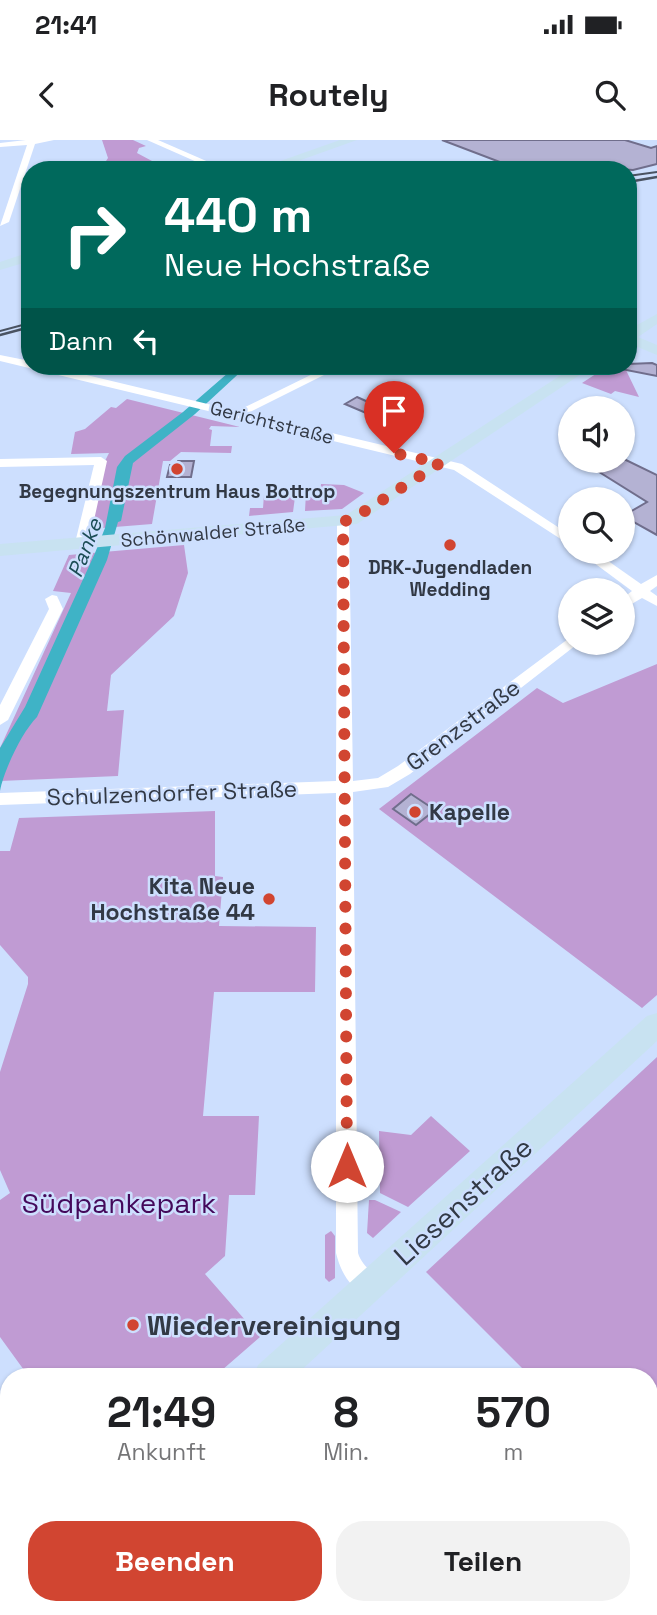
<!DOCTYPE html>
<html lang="de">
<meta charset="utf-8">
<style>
body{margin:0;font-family:"Space Grotesk",sans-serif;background:#f2f2f2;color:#202124;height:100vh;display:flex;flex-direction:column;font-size:26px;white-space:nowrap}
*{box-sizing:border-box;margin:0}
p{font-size:23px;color:#757577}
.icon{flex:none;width:38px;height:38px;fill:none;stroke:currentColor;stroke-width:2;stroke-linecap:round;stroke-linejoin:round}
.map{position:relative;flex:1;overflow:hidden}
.details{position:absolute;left:0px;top:1228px;width:658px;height:247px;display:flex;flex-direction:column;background:#fff;border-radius:28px 28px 0 0;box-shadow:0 2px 5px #0004}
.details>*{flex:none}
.banner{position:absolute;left:21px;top:21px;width:616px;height:214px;border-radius:28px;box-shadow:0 2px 5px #0004;background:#00695c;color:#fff;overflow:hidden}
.controls{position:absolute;left:558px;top:256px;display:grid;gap:14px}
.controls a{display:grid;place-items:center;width:77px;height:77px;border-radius:50%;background:#fff;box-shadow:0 2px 5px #0004;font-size:35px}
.pin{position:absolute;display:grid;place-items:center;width:60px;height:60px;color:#fff;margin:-72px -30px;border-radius:50% 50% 50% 0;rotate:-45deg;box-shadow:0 0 7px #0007}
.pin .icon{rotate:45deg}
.me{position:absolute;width:77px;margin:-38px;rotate:0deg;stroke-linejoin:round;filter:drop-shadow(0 0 5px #0008)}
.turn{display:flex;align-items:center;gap:24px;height:147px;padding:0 28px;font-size:32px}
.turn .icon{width:91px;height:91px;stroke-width:2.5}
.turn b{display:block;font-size:49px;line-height:60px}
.then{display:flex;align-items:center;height:66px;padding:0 28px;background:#0003;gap:14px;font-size:26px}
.eta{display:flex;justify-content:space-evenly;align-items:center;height:119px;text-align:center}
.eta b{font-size:42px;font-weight:800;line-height:49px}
.primary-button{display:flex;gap:14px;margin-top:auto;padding:14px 28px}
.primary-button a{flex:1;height:80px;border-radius:28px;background:#d14531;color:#fff;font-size:28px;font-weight:800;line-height:80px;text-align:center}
.primary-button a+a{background:#f2f2f2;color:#202124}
.status{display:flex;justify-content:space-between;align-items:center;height:49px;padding:0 35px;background:#fff;direction:ltr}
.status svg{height:19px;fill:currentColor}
header{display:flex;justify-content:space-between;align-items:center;height:91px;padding:0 28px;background:#fff;font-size:32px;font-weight:800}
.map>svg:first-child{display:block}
</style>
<div class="status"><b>21:41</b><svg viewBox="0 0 49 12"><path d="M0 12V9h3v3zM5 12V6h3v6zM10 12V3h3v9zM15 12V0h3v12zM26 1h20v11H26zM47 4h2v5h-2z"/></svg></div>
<header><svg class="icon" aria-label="back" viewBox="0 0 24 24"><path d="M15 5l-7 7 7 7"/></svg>Routely<svg class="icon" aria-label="search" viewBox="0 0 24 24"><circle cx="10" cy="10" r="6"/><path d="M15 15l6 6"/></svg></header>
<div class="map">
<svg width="657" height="1475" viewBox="0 0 657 1475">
<rect width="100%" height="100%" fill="#cddffe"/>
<!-- green -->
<g fill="#c09bd3">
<polygon points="102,0 133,0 146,6 139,8 137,13 152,21 136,26 143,30 100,30 108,18"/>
<polygon points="608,226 624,226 639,257 615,251 611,254 582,243"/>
<polygon points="127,259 240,287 211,286 209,289 212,290 210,306 232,306 231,313 181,312 170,321 163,321 152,384 90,389 105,321 109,313 71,314 75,292 85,289 111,267 116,268"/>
<polygon points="321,344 344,345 364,353 342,369 305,371 306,353 309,353 309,357 320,357"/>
<polygon points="264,355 295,357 293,372 249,376 250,368 263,368"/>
<polygon points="184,405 188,433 174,476 111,535 107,571 124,570 118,636 0,641 0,608 71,453 53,451 69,415"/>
<polygon points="657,524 657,855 642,868 379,669 537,548 563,563"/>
<polygon points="215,671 215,736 223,737 219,786 316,787 315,852 214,852 203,976 259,976 255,1055 229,1055 225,1116 205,1134 260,1197 214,1237 29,1237 0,1197 0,1060 10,1053 0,1030 0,932 28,844 28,837 0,805 0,711 10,711 19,678"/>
<polygon points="657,917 657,1365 649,1357 649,1237 531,1237 426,1132"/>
<polygon points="431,976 470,1011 408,1067 380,1053 379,991 411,995"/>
<polygon points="369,1060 375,1060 401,1072 373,1098 367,1093"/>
<polygon points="331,1091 335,1096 335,1138 329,1142 325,1138 325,1095"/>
</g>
<!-- water -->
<path fill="#3fb3c6" d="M236,226h11l-52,48 -62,49 -12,58 -3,1 -11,38 -70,157c-15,15 -33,53 -37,74v-43l25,-41 70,-154 10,-25 12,-61 8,-11 58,-44z"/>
<!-- building -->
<g fill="#b4b2d3" stroke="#706e8c" stroke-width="2">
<polygon points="442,0 625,0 651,8 657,6 657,24 633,30 589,27 583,30 521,30"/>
<polygon points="652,223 657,225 657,236 621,229 621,226 628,224"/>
<polygon points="357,257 386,270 406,278 394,285 345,264"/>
<polygon points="580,320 626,320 657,335 657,395 623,376 647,362"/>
<polygon points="178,321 194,321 191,337 167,337 170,325 177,325"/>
<polygon points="411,654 435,670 416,685 393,669"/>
</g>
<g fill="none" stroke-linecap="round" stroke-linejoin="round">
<!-- street -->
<g fill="#fff" fill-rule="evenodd">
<polygon points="26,0 54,0 35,4 9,82 0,86 27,5 0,7 0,3"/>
<polygon points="147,0 158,0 227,30 215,30"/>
<polygon points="0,215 30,221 30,226 49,226 237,271 329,226 342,226 248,273 462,324 570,395 570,405 454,330 0,221"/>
<polygon points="101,317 107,321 89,403 82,407 75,403 94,325 0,327 0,319"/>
<path d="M343,377l6,4 4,260 25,-3 20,-12 170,-127 2,-1v4h10l-170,132 -22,13 -35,5 5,461c4,14 18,20 23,33l-3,8 -8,3c-20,-8 -29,-24 -34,-44v-460l-336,12v-12l336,-12 1,-260z"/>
<polygon points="578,411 594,411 641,444 657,435 657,446 650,451 657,456 657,466 642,458 623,469 623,458 632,451"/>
<polygon points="52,455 57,456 63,469 8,580 0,585 0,565 49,469 45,459"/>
</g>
<!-- secondary -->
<g fill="#c8e2f1" fill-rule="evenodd">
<polygon points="340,0 357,0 273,30 255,30"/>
<polygon points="30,112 30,121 0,130 0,122"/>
<polygon points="657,174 657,184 638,197 657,205 657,215 628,203 628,190"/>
<polygon points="575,226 593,226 357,384 0,416 0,404 346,375"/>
<polygon points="657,873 657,901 294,1237 253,1237 258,1225 647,876"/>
<polygon points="0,1271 9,1274 9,1318 0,1315"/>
<polygon points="116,1466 157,1466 161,1475 120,1475"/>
</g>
<!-- tram -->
<g stroke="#4a5362" stroke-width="2">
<polyline points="628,36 657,32"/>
<polyline points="0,191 30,183"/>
</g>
<!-- rail -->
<g stroke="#4a5362" stroke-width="2.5">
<polyline points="628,42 657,37"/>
<polyline points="0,195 30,187"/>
</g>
</g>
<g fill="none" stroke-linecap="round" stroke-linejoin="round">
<!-- route -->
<polyline stroke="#d14531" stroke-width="12" stroke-dasharray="0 21.6" points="347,1026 343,381 351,380 440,323 394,313"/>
</g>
<!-- markers -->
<g fill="#d14531" stroke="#cddffe" stroke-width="2.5">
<circle cx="177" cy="329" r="7"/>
<circle cx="450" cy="405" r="7"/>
<circle cx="415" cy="672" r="7"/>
<circle cx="269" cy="759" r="7"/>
<circle cx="133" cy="1185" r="7"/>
</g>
<g text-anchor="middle" stroke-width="5" stroke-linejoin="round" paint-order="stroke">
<!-- far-street labels -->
<g font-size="19" fill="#323945" stroke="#cddffe">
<text transform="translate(272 282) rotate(14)" y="7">Gerichtstraße</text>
<text transform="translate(213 392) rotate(-5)" y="7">Schönwalder Straße</text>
</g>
<!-- far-poi labels -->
<g font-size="19" font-weight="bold" fill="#323945" stroke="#cddffe">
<text x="177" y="358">Begegnungszentrum Haus Bottrop</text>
<text x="450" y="434">DRK-Jugendladen<tspan x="450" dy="22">Wedding</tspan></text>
</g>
<!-- far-water labels -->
<g font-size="21" font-style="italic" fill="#1c4d56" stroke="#cddffe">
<text transform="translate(85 408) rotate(-69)" y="7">Panke</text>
</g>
<!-- street labels -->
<g font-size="23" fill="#323945" stroke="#cddffe">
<text transform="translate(463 585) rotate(-37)" y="8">Grenzstraße</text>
<text transform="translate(172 653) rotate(-2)" y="8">Schulzendorfer Straße</text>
</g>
<!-- poi labels -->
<g font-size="23" font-weight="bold" fill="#323945" stroke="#cddffe" text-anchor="start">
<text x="429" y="680">Kapelle</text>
<text x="255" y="754" text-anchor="end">Kita Neue<tspan x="255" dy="26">Hochstraße 44</tspan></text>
</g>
<!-- near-street labels -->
<g font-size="28" fill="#323945" stroke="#cddffe">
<text transform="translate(463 1061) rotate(-42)" y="10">Liesenstraße</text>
</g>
<!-- near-park labels -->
<g font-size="28" fill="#44095b" stroke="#cddffe">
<text x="119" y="1073">Südpankepark</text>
</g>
<!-- near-poi labels -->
<g font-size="28" font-weight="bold" fill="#323945" stroke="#cddffe" text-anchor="start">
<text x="147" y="1195">Wiedervereinigung</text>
</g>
</g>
</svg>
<div class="controls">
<a><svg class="icon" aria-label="sound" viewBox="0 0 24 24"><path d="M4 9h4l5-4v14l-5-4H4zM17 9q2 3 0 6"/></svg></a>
<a><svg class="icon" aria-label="search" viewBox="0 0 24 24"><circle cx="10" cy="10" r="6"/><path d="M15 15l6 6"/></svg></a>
<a><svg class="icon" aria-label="layers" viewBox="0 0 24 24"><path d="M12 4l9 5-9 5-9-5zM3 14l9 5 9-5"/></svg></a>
</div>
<div class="pin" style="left:394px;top:313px;background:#d93025"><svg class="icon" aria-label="arrive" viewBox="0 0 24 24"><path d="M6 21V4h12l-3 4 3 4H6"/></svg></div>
<svg class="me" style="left:347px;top:1026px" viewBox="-20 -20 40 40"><circle r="19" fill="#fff"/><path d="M0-13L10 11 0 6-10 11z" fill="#d14531"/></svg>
<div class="banner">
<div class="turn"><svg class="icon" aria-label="right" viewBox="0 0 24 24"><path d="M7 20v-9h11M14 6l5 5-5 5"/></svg><div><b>440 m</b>Neue Hochstraße</div></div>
<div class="then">Dann<svg class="icon" aria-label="left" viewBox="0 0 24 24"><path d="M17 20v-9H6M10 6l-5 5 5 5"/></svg></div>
</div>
<section class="details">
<div class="eta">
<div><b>21:49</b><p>Ankunft</p></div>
<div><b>8</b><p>Min.</p></div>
<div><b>570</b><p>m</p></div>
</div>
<div class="primary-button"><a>Beenden</a><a>Teilen</a></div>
</section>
</div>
